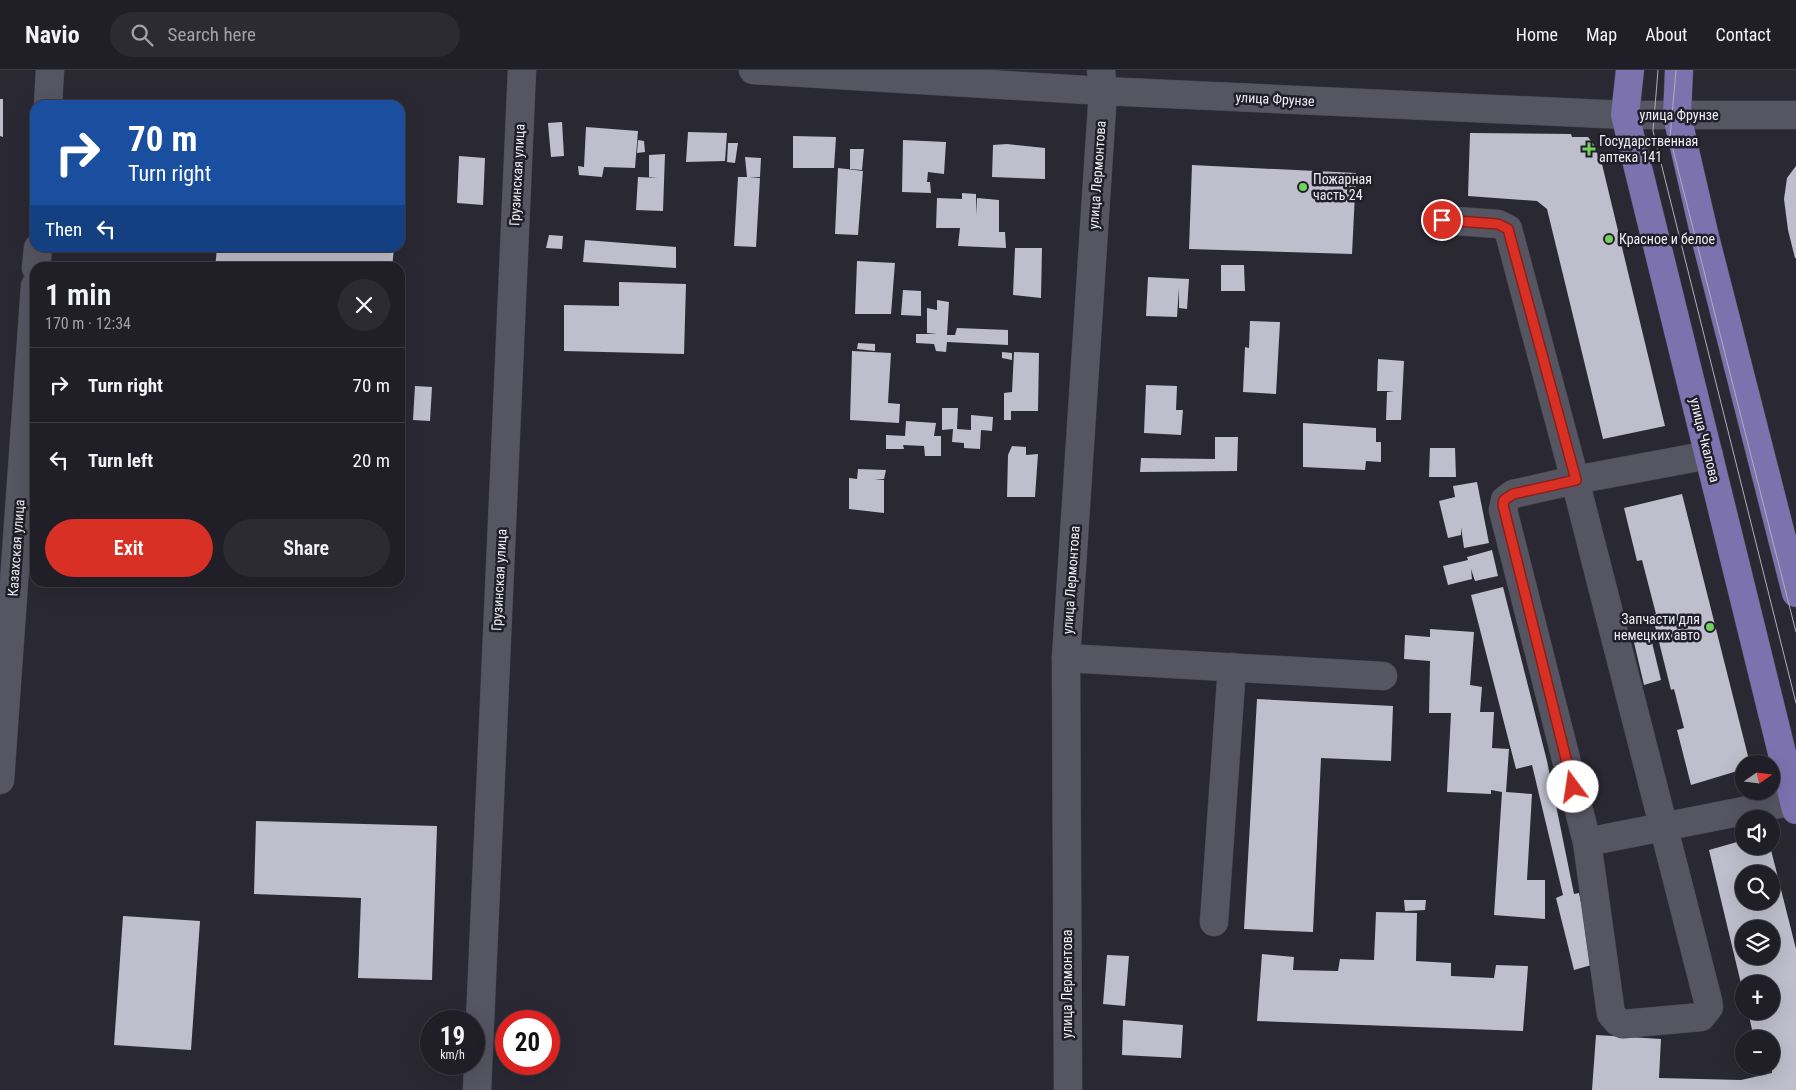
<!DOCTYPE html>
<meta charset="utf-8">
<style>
body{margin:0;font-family:"Roboto Condensed",sans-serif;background:#2d2b32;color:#f1f3f6;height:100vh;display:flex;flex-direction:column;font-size:19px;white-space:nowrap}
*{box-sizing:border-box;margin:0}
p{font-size:16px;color:#a2a2a7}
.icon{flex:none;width:28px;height:28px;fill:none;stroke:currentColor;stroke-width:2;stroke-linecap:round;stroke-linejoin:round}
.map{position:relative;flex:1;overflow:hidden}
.side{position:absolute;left:30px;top:192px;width:375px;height:325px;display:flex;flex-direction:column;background:#201e26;border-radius:15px;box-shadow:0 5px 20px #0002,0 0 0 1px #3d3c43}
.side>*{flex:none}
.guide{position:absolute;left:30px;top:30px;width:375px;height:152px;border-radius:15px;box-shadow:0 5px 20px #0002,0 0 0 1px #3d3c43;background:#1a4fa0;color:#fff;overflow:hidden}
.needle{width:32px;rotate:76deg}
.tools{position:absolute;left:1735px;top:685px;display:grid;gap:10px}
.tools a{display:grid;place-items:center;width:45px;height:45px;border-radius:50%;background:#201e26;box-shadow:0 5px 20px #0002,0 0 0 1px #3d3c43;font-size:25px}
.speed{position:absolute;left:420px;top:940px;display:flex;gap:10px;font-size:25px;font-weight:700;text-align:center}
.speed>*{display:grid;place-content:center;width:65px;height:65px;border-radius:50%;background:#201e26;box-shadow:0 5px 20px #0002,0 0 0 1px #3d3c43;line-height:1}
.speed small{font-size:12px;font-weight:400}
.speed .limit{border:8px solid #d22;background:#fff;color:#111}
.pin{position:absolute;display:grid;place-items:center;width:42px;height:42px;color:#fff;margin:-21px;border:2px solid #fff;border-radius:50%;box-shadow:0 1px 5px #0007}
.me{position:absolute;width:55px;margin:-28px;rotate:346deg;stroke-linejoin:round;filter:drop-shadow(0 0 4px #0008)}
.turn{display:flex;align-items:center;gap:18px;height:105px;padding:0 15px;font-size:22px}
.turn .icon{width:65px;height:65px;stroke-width:2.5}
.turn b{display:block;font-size:35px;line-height:42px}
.then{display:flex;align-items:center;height:48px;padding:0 15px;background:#0003;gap:10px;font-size:19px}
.round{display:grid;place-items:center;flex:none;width:52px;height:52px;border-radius:26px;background:#2d2b32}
.overview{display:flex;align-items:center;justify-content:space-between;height:85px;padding:0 15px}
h1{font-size:30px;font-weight:600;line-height:38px}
.cta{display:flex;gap:10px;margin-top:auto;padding:10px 15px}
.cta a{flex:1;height:58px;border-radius:30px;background:#d93025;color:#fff;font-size:20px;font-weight:600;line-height:58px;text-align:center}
.cta a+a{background:#2d2b32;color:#f1f3f6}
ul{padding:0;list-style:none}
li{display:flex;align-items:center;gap:15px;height:75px;padding:0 15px;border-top:1px solid #3d3c43}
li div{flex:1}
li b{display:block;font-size:19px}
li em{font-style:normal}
header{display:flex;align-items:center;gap:30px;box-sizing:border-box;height:70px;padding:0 25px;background:#201e26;border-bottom:1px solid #3d3c43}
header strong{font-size:24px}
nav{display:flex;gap:28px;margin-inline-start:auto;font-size:18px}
.search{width:350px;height:45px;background:#2d2b32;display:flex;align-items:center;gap:12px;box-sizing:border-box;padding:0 18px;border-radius:28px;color:#a2a2a7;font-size:19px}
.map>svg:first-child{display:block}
</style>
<header>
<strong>Navio</strong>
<div class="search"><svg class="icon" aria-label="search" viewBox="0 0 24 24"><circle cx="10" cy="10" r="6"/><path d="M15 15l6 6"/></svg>Search here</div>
<nav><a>Home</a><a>Map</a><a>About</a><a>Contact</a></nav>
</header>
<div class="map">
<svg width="1796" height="1020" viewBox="0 0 1796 1020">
<rect width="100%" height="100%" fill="#2a2833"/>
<!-- building -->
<g fill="#bfbecc" fill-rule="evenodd">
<polygon points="0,29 3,29 3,67 0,66"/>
<polygon points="562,52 564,86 551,87 548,53"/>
<polygon points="586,57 638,61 635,98 604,97 602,107 579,105 578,96 584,97"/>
<polygon points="688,62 727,63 725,91 686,92"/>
<polygon points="1470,63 1571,64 1572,67 1588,67 1596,78 1599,91 1601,90 1665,356 1603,369 1547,139 1537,131 1468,126"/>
<polygon points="793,66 836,67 834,98 793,98"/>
<polygon points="638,70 644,71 645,82 637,83"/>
<polygon points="903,70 946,72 944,104 928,102 927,112 930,112 931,123 902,122"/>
<polygon points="728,73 738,73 735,93 727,92"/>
<polygon points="1007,74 1045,78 1045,109 992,107 993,75"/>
<polygon points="850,79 864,79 862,100 850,99"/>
<polygon points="665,84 663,141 636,140 638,107 658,108 649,107 649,85"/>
<polygon points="459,86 485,88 483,135 457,133"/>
<polygon points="745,87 761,88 760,107 749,107 760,108 756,177 734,176 738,107 747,107"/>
<polygon points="1192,95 1356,103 1352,184 1189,179"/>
<polygon points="1796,96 1796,188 1795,188 1788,160 1784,129 1787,108"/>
<polygon points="838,98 863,101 858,165 835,164"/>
<polygon points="962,123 976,124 976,145 977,128 999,130 999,162 1005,162 1006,178 958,176 960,158 936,158 937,128 962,129"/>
<polygon points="549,165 563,166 562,179 546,178"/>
<polygon points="585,170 676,177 676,198 583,192"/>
<polygon points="217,178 394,178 392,198 215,198"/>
<polygon points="1015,178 1042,178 1041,228 1013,225"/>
<polygon points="857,191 895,193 891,244 855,244"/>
<polygon points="1221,195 1244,195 1245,221 1221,221"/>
<polygon points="1148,207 1189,209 1187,239 1179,238 1179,218 1177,247 1146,246"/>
<polygon points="619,212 686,214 684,284 564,281 564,235 619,236"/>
<polygon points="903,220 921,221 921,246 901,245"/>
<polygon points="937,230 949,232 947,265 955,265 957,258 1008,260 1008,275 947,272 946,282 936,281 934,274 916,273 916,264 937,264 927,263 927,238 937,240"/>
<polygon points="1250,251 1280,252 1276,324 1243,322 1245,277 1249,278"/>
<polygon points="858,273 875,274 875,281 857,279"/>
<polygon points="852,281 891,283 888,333 900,334 899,353 850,350"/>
<polygon points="1002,282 1012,283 1012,290 1002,288"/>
<polygon points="1014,282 1039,283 1038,341 1011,341 1011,350 1004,350 1004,323 1012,322"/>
<polygon points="1378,289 1404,291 1401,350 1386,350 1387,322 1394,321 1377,321"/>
<polygon points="1146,315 1177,316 1176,340 1183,340 1181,365 1144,363"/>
<polygon points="415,316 432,317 430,351 413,350"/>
<polygon points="942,338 958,338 957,359 971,360 971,345 993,347 992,361 981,360 980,379 964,378 964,373 952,372 953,359 942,360"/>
<polygon points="906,351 936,353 934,366 941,366 941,386 925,386 924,376 903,375 904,379 886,379 886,365 905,366"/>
<polygon points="1303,353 1376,358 1376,372 1381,372 1381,392 1366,391 1365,400 1303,397"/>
<polygon points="1215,367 1238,367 1237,401 1140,402 1141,388 1215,389"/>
<polygon points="1012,376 1026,377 1026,385 1038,384 1035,427 1007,427 1008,385"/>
<polygon points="1430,378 1455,378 1456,407 1429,407"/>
<polygon points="858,399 886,400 884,409 874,409 884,410 884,443 849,439 849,408 857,409"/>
<polygon points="1477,412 1489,473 1464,478 1461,457 1461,465 1448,468 1439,431 1455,427 1453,416"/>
<polygon points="1682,424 1750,694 1744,694 1744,699 1691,715 1677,660 1684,658 1674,619 1671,620 1652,544 1656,544 1642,490 1637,491 1624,438"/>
<polygon points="1492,480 1498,506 1475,511 1471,499 1472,509 1448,515 1443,496 1468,490 1467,487"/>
<polygon points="1503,517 1547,691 1574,824 1579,823 1595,894 1574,900 1556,828 1563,825 1532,695 1516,699 1471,525"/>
<polygon points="1430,559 1474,562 1470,615 1482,617 1480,642 1494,642 1492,678 1509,679 1506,722 1532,724 1527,810 1545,810 1545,849 1494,845 1502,722 1491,720 1491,724 1447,722 1451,643 1429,643 1430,591 1404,589 1405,565 1430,567"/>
<polygon points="1649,560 1661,610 1644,615 1632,564"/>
<polygon points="1257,629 1393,636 1391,691 1321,688 1313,862 1244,859"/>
<polygon points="256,751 437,756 432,910 358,908 361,828 254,824"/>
<path d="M1744,770v6h26l26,103v141h-204l4,-55 65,4 -2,39 82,2 31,-7 -1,-34h-17l-6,-28h23v-27h-27l-1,8 -34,-142zM1744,804h27v27h-27zM1744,859h27v27h-27z"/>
<polygon points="1404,830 1426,830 1425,840 1405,841"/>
<polygon points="1376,842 1417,843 1416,891 1451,893 1451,906 1494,908 1496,895 1528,896 1523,961 1257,951 1262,884 1294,887 1293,900 1338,901 1340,889 1374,890"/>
<polygon points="123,846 200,851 191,980 114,975"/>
<polygon points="1107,885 1129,886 1125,936 1103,934"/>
<polygon points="1123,950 1183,955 1181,988 1122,985"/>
</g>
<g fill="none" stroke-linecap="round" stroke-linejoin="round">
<defs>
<g id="minor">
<polyline points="753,0 1103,21 1625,45 1796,45"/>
<polyline points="48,35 50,0"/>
<polyline points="1442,150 1498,154 1508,159 1575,410 1709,385"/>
<polyline points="36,198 38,178"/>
<polygon points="1575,410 1708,931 1709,937 1701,947 1623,954 1618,952 1611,944 1587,772 1503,440 1505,430 1513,424"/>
<polyline points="1066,588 1383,606"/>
<polyline points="0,710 35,216"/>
<polyline points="1587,772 1794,731"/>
<polyline points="1214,852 1232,597"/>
<polyline points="477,1020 522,0"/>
<polyline points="1068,1020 1066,588 1103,21 1101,0"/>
</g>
<g id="major">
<polyline points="1630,0 1625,45 1796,740"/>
<polyline points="1679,0 1677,46 1705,167 1796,523"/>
</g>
</defs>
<!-- minor casing -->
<use href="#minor" stroke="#474650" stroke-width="29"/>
<!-- major casing -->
<use href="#major" stroke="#474650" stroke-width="29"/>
<!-- minor -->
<use href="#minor" stroke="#565562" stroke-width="28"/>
<!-- major -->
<use href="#major" stroke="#7c72ae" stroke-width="28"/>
<!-- tram -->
<g stroke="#b0afb8" stroke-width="1">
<polyline points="1658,0 1653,61 1796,633"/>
<polyline points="1676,0 1670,68 1796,562"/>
</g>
</g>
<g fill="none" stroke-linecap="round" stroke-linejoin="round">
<defs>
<polyline id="route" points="1442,150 1498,154 1508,159 1576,410 1513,424 1504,430 1503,435 1573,717"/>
</defs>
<!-- route casing -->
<use href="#route" stroke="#8d1f18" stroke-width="12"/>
<!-- route -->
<use href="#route" stroke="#d93025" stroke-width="9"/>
</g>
<!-- markers -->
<g fill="#71d25e" stroke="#201f29" stroke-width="2">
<path d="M1586.5 71.5h5v5h5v5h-5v5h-5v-5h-5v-5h5z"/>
<circle cx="1303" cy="117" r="5"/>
<circle cx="1609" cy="169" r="5"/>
<circle cx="1710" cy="557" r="5"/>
</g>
<g text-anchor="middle" stroke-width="5" stroke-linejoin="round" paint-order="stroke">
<!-- street labels -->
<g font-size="14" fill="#efeef6" stroke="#201f29">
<text transform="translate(1275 29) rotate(3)" y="5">улица Фрунзе</text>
<text x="1679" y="50">улица Фрунзе</text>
<text transform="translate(517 105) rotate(-87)" y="5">Грузинская улица</text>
<text transform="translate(1097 105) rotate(-86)" y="5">улица Лермонтова</text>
<text transform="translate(1705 370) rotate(76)" y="5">улица Чкалова</text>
<text transform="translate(16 478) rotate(-86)" y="5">Казахская улица</text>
<text transform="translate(499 510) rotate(-87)" y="5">Грузинская улица</text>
<text transform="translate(1071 510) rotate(-86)" y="5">улица Лермонтова</text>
<text transform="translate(1067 914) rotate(-90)" y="5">улица Лермонтова</text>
</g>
<!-- poi labels -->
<g font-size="14" fill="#efeef6" stroke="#201f29" text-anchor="start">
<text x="1599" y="76">Государственная<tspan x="1599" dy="16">аптека 141</tspan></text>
<text x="1313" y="114">Пожарная<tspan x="1313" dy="16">часть 24</tspan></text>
<text x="1619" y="174">Красное и белое</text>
<text x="1700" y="554" text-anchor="end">Запчасти для<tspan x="1700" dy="16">немецких авто</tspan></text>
</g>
</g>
</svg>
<div class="tools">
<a><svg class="needle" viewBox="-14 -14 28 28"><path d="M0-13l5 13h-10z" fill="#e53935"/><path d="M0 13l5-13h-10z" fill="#a2a2a7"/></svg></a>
<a><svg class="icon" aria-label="sound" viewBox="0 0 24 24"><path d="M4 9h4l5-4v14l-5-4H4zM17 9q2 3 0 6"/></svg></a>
<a><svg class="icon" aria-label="search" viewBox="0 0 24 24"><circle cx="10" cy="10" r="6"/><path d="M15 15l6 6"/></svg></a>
<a><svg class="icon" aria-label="layers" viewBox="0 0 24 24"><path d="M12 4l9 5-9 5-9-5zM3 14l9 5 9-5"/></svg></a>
<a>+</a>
<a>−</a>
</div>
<div class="speed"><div>19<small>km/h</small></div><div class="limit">20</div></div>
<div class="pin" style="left:1442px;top:150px;background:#d93025"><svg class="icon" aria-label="arrive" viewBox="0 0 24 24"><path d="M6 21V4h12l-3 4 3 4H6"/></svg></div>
<svg class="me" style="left:1573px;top:717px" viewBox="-20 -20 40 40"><circle r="19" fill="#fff"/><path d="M0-13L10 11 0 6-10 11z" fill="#d93025"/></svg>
<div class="guide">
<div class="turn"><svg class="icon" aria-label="right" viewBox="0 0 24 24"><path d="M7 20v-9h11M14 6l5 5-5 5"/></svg><div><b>70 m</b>Turn right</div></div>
<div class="then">Then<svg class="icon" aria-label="left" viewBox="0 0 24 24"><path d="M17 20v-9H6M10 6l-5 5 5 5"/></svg></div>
</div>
<section class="side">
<div class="overview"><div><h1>1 min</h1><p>170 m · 12:34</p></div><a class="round"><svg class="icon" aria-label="close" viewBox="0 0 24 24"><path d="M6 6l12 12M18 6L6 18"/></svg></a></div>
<ul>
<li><svg class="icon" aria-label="right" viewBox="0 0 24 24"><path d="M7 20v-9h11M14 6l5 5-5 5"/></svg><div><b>Turn right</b></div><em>70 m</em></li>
<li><svg class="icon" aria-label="left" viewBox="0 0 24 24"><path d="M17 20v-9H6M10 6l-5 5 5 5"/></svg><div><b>Turn left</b></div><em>20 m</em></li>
</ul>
<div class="cta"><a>Exit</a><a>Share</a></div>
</section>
</div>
